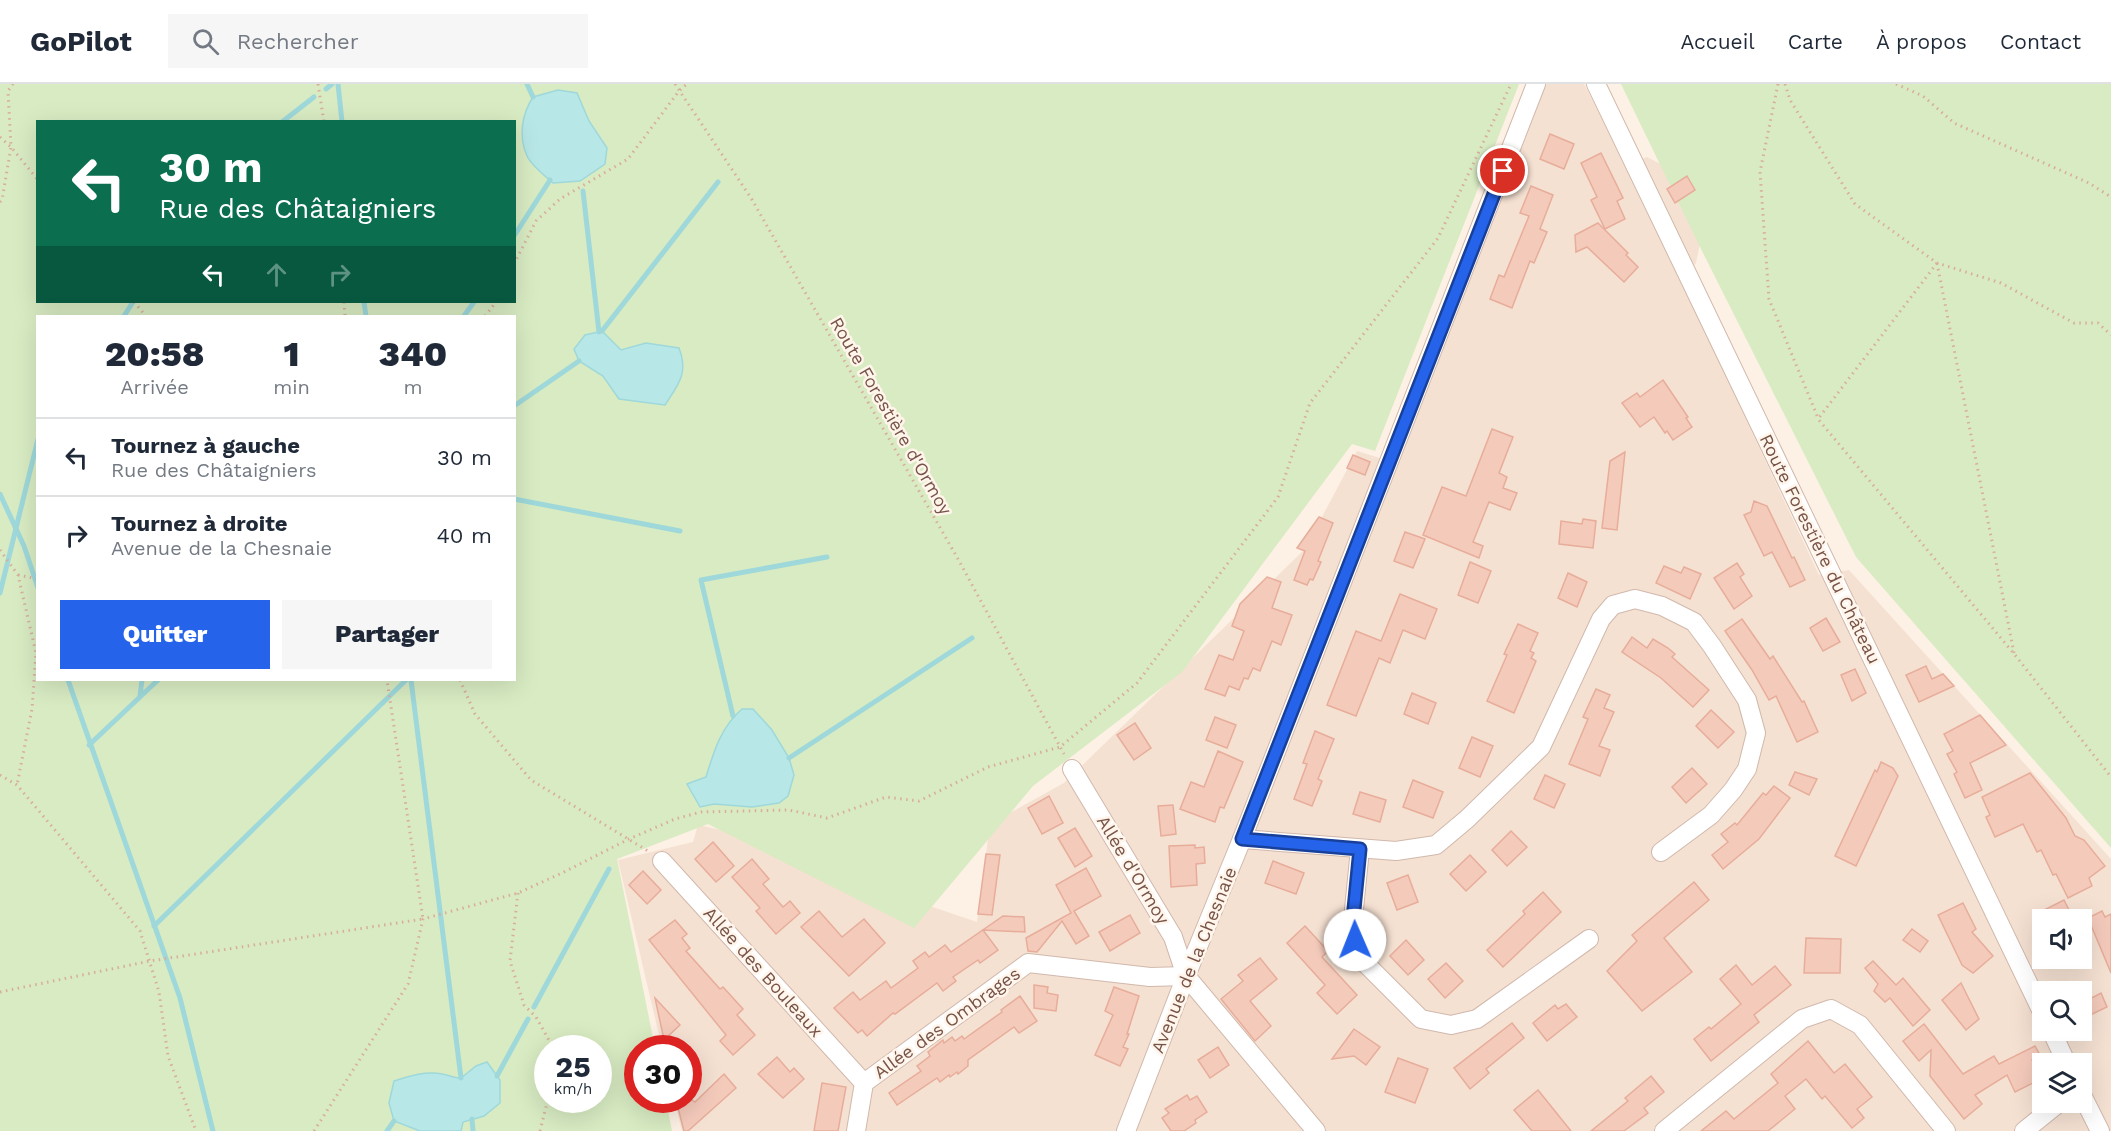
<!DOCTYPE html>
<html lang="fr">
<meta charset="utf-8">
<style>
body{margin:0;font-family:"Work Sans",sans-serif;background:#f6f6f7;color:#1f2937;height:100vh;display:flex;flex-direction:column;font-size:22px;white-space:nowrap}
*{box-sizing:border-box;margin:0}
p{font-size:20px;color:#747a83}
.icon{flex:none;width:33px;height:33px;fill:none;stroke:currentColor;stroke-width:2;stroke-linecap:round;stroke-linejoin:round}
.map{position:relative;flex:1;overflow:hidden}
.panel{position:absolute;left:36px;top:231px;width:480px;height:366px;display:flex;flex-direction:column;background:#fff;border-radius:0px;box-shadow:0 6px 24px #0002}
.panel>*{flex:none}
.banner{position:absolute;left:36px;top:36px;width:480px;height:183px;border-radius:0px;box-shadow:0 6px 24px #0002;background:#0b6e4f;color:#fff;overflow:hidden}
.controls{position:absolute;left:2032px;top:825px;display:grid;gap:12px}
.controls a{display:grid;place-items:center;width:60px;height:60px;border-radius:0px;background:#fff;box-shadow:0 6px 24px #0002;font-size:30px}
.speed{position:absolute;left:534px;top:951px;display:flex;gap:12px;font-size:30px;font-weight:700;text-align:center}
.speed>*{display:grid;place-content:center;width:78px;height:78px;border-radius:50%;background:#fff;box-shadow:0 6px 24px #0002;line-height:1}
.speed small{font-size:15px;font-weight:400}
.speed .limit{border:9px solid #d22;background:#fff;color:#111}
.pin{position:absolute;display:grid;place-items:center;width:51px;height:51px;color:#fff;margin:-26px;border:3px solid #fff;border-radius:50%;box-shadow:0 2px 6px #0007}
.me{position:absolute;width:66px;margin:-33px;rotate:359deg;stroke-linejoin:round;filter:drop-shadow(0 0 4px #0008)}
.turn{display:flex;align-items:center;gap:21px;height:126px;padding:0 24px;font-size:27px}
.turn .icon{width:78px;height:78px;stroke-width:2.5}
.turn b{display:block;font-size:42px;line-height:51px}
.lanes{display:flex;align-items:center;height:57px;padding:0 24px;background:#0003;justify-content:center;gap:30px;direction:ltr}
.lanes .off{opacity:.35}
.eta{display:flex;justify-content:space-evenly;align-items:center;height:102px;text-align:center}
.eta b{font-size:36px;font-weight:800;line-height:42px}
.button{display:flex;gap:12px;margin-top:auto;padding:12px 24px}
.button a{flex:1;height:69px;border-radius:0px;background:#2563eb;color:#fff;font-size:24px;font-weight:800;line-height:69px;text-align:center}
.button a+a{background:#f6f6f7;color:#1f2937}
ul{padding:0;list-style:none}
li{display:flex;align-items:center;gap:18px;height:78px;padding:0 24px;border-top:2px solid #e0e1e3}
li div{flex:1}
li b{display:block;font-size:22px}
li em{font-style:normal}
header{display:flex;align-items:center;gap:36px;box-sizing:border-box;height:84px;padding:0 30px;background:#fff;border-bottom:2px solid #e0e1e3}
header strong{font-size:28px}
nav{display:flex;gap:33px;margin-inline-start:auto;font-size:21px}
.search{width:420px;height:54px;background:#f6f6f7;display:flex;align-items:center;gap:15px;box-sizing:border-box;padding:0 21px;border-radius:0px;color:#747a83;font-size:22px}
.map>svg:first-child{display:block}
</style>
<header>
<strong>GoPilot</strong>
<div class="search"><svg class="icon" aria-label="search" viewBox="0 0 24 24"><circle cx="10" cy="10" r="6"/><path d="M15 15l6 6"/></svg>Rechercher</div>
<nav><a>Accueil</a><a>Carte</a><a>À propos</a><a>Contact</a></nav>
</header>
<div class="map">
<svg width="2111" height="1047" viewBox="0 0 2111 1047">
<rect width="100%" height="100%" fill="#fdf0e4"/>
<!-- residential -->
<path fill="#f5e1d2" fill-rule="evenodd" d="M1546,0h38l43,81 20,-8 64,33 -15,73 -15,18 138,294 30,-5 262,289v272h-1429l-8,-31h14v-52h-26l-44,-188 75,-18 5,-17 43,9 156,61 80,27 13,-98 74,-41 241,-234 52,-98 39,12 133,-343zM2043,836h39v38h-39zM2043,908h39v38h-39zM2043,980h39v38h-39z"/>
<!-- green -->
<g fill="#d8ebc2" fill-rule="evenodd">
<path d="M0,0h1519l-144,367 -23,-7 -170,228 -149,114 -119,142 -206,-104 -91,35 38,189h-17v52h28l6,31h-672zM38,38h476v180h-476zM38,232h476v364h-476zM548,964h50v52h-50z"/>
<polygon points="1621,0 2111,0 2111,764 1856,473 1702,167"/>
</g>
<!-- water -->
<g fill="#b8e7e8" stroke="#9ed8da" stroke-width="1.5">
<path d="M558,6l19,3 12,28 18,27 -2,16 -25,17 -27,2c-8,-7 -22,-18 -26,-27 -9,-20 -5,-42 6,-59z"/>
<path d="M602,247l19,19 25,-7 33,5c10,25 -1,37 -14,57l-46,-6 -16,-23 -24,-15 -5,-12 11,-14z"/>
<path d="M742,625h11l19,21 17,28 5,17 -6,21 -9,7 -27,4 -38,-3 -14,3 -13,-23 19,-7c8,-26 15,-50 36,-68z"/>
<path d="M487,978l13,18v23l-16,13 -21,6 -2,9h-41l-26,-10 -5,-18 5,-22c16,-5 31,-10 48,-7 7,1 12,4 19,4l15,-12z"/>
</g>
<g fill="none" stroke-linecap="round" stroke-linejoin="round">
<!-- stream -->
<g stroke="#9ed8da" stroke-width="5">
<polyline points="338,0 342,38"/>
<polyline points="527,0 533,13"/>
<polyline points="326,5 332,0"/>
<polyline points="282,38 314,13"/>
<polyline points="583,107 599,248"/>
<polyline points="514,152 550,96"/>
<polyline points="364,218 366,232"/>
<polyline points="124,232 133,218"/>
<polyline points="464,232 474,218"/>
<polyline points="602,247 718,98"/>
<polyline points="514,322 579,277"/>
<polyline points="0,410 24,462 38,504"/>
<polyline points="514,415 680,447"/>
<polyline points="0,509 38,355"/>
<polyline points="68,596 180,914 213,1047"/>
<polyline points="411,596 461,994"/>
<polyline points="140,612 142,596"/>
<polyline points="733,632 701,496 827,473"/>
<polyline points="89,661 158,596"/>
<polyline points="789,674 972,554"/>
<polyline points="154,842 406,596"/>
<polyline points="534,923 609,785"/>
<polyline points="497,992 528,935"/>
<polyline points="472,1035 473,1047"/>
<polyline points="387,1047 394,1037"/>
</g>
</g>
<!-- building -->
<g fill="#f4cabb" stroke="#e7ad9a" stroke-width="1.5">
<polygon points="1550,50 1574,60 1564,85 1540,75"/>
<polygon points="1601,69 1623,114 1617,117 1625,135 1605,145 1591,116 1597,113 1581,79"/>
<polygon points="1687,92 1695,106 1675,119 1667,105"/>
<polygon points="1531,102 1553,111 1540,145 1547,148 1534,179 1530,177 1512,224 1490,215 1499,191 1504,193 1529,132 1520,129"/>
<polygon points="1598,139 1628,169 1626,171 1638,183 1624,198 1587,163 1576,168 1575,151"/>
<polygon points="1663,296 1688,333 1686,334 1692,343 1673,356 1667,347 1665,349 1654,333 1640,343 1622,319 1637,309 1640,313"/>
<polygon points="1492,345 1513,353 1499,389 1507,393 1503,404 1517,409 1510,426 1489,418 1473,458 1483,462 1479,474 1423,451 1442,403 1466,412"/>
<polygon points="1625,368 1617,446 1602,444 1610,377"/>
<polygon points="1353,371 1370,378 1365,391 1347,384"/>
<polygon points="1754,417 1767,422 1792,474 1794,473 1805,496 1790,503 1772,468 1764,472 1744,431 1751,428"/>
<polygon points="1319,433 1333,439 1318,477 1321,478 1313,496 1310,495 1307,501 1294,496 1305,467 1297,464"/>
<polygon points="1583,435 1596,437 1593,464 1559,460 1561,437 1582,440"/>
<polygon points="1405,448 1425,455 1413,484 1394,477"/>
<polygon points="1470,478 1491,487 1478,519 1458,511"/>
<polygon points="1737,479 1744,490 1740,493 1752,512 1734,525 1714,494"/>
<polygon points="1664,482 1681,489 1684,483 1701,490 1690,515 1656,499"/>
<polygon points="1568,489 1587,498 1577,523 1558,514"/>
<polygon points="1267,493 1281,498 1272,524 1292,531 1281,561 1272,557 1260,587 1253,584 1248,595 1244,594 1239,606 1229,602 1225,612 1205,605 1219,571 1233,576 1244,547 1232,542 1240,520"/>
<polygon points="1400,510 1437,525 1425,555 1403,546 1390,579 1379,574 1356,632 1327,621 1356,547 1381,557"/>
<polygon points="1826,534 1840,558 1823,567 1810,544"/>
<polygon points="1742,535 1770,575 1773,572 1802,618 1804,617 1818,648 1797,658 1776,612 1769,616 1752,586 1725,547"/>
<polygon points="1518,540 1538,549 1530,567 1534,569 1531,574 1536,577 1514,629 1487,617 1507,571 1504,570"/>
<polygon points="1632,553 1647,564 1653,555 1668,564 1675,570 1672,573 1709,606 1693,623 1661,594 1622,568"/>
<polygon points="1926,582 1932,595 1943,590 1954,602 1919,618 1906,591"/>
<polygon points="1855,585 1866,609 1852,617 1841,591"/>
<polygon points="1596,605 1610,611 1604,624 1614,628 1599,662 1610,666 1600,692 1569,680 1588,635 1583,633"/>
<polygon points="1412,609 1436,619 1428,640 1404,630"/>
<polygon points="1711,626 1734,648 1718,664 1696,642"/>
<polygon points="1980,631 2006,661 1970,679 1982,706 1965,714 1954,690 1957,688 1947,670 1953,667 1944,650"/>
<polygon points="1215,633 1236,641 1227,664 1206,656"/>
<polygon points="1135,639 1151,664 1134,676 1117,651"/>
<polygon points="1315,647 1334,655 1318,695 1322,697 1312,722 1294,715 1307,680 1303,679"/>
<polygon points="1472,653 1493,662 1480,693 1459,684"/>
<polygon points="1218,667 1243,678 1224,724 1220,723 1215,738 1180,725 1191,698 1204,703"/>
<polygon points="1881,678 1893,684 1898,692 1856,782 1835,772 1875,686 1877,688"/>
<polygon points="1692,684 1707,700 1686,719 1672,703"/>
<polygon points="1795,688 1817,695 1809,711 1789,701"/>
<polygon points="2030,689 2066,734 2075,752 2084,756 2105,782 2089,794 2092,802 2068,814 2056,790 2053,791 2041,766 2037,768 2023,740 1995,753 1986,733 1990,731 1982,713"/>
<polygon points="1545,691 1565,700 1554,724 1534,715"/>
<polygon points="1413,696 1443,708 1433,734 1403,723"/>
<polygon points="1774,702 1790,714 1759,755 1723,785 1712,771 1728,758 1721,750 1735,739 1737,741 1763,709 1766,711"/>
<polygon points="1360,708 1386,716 1380,738 1353,730"/>
<polygon points="1049,712 1063,739 1042,750 1028,724"/>
<polygon points="1173,721 1176,750 1161,752 1158,722"/>
<polygon points="1075,744 1092,772 1075,783 1058,754"/>
<polygon points="1511,747 1527,763 1507,782 1492,766"/>
<polygon points="713,758 734,782 716,798 695,775"/>
<polygon points="1195,761 1195,764 1204,763 1205,779 1196,780 1197,801 1171,803 1169,762"/>
<polygon points="986,770 1000,771 992,831 978,830"/>
<polygon points="1470,771 1486,788 1466,807 1450,790"/>
<polygon points="752,775 769,795 763,800 783,823 790,817 800,829 776,850 756,827 760,824 732,793"/>
<polygon points="1273,777 1304,789 1296,810 1265,799"/>
<polygon points="1086,784 1101,812 1074,827 1089,852 1076,860 1062,837 1037,868 1028,867 1026,854 1071,829 1056,801"/>
<polygon points="643,787 661,806 647,820 629,801"/>
<polygon points="1408,791 1418,818 1397,826 1387,799"/>
<polygon points="1694,798 1709,816 1664,854 1692,888 1642,927 1607,887 1637,857 1632,851"/>
<polygon points="1543,808 1561,828 1503,883 1487,866 1525,830 1523,827"/>
<polygon points="2064,816 2074,836 2049,836 2044,826"/>
<polygon points="1963,819 1976,845 1972,848 1993,872 1973,889 1962,881 1938,831"/>
<polygon points="819,827 842,853 864,835 885,859 849,892 801,843"/>
<polygon points="2102,827 2105,833 2111,830 2111,889 2088,834"/>
<polygon points="1130,831 1140,849 1110,867 1099,848"/>
<polygon points="1003,832 1024,833 1025,848 983,846 998,866 980,879 978,876 953,893 956,897 943,907 937,899 895,930 893,929 867,952 862,946 858,949 834,924 853,908 860,916 886,897 891,904 918,884 913,877 925,868 929,873 945,861 951,868"/>
<polygon points="675,836 687,850 682,854 690,864 686,867 720,905 723,903 743,925 737,931 755,951 733,971 720,957 726,951 649,856"/>
<polygon points="1305,842 1328,867 1322,873 1357,911 1337,930 1317,909 1325,901 1287,859"/>
<polygon points="1912,845 1928,857 1920,868 1903,856"/>
<polygon points="1806,854 1841,855 1840,889 1804,889"/>
<polygon points="1406,856 1424,876 1408,891 1390,872"/>
<polygon points="1260,874 1277,895 1250,917 1271,942 1255,957 1221,915 1243,897 1238,891"/>
<polygon points="1873,877 1896,901 1903,894 1930,926 1913,942 1890,914 1885,918 1874,907 1878,900 1865,884"/>
<polygon points="1446,879 1463,897 1445,914 1428,895"/>
<polygon points="1736,881 1752,901 1775,882 1791,901 1754,931 1759,938 1711,977 1694,955 1709,943 1711,945 1741,920 1720,895"/>
<polygon points="1961,899 1979,935 1966,946 1942,916"/>
<polygon points="1034,901 1048,903 1047,909 1058,911 1056,927 1034,924"/>
<polygon points="1114,903 1139,912 1127,950 1129,950 1123,963 1128,965 1120,982 1095,971 1113,931 1105,927"/>
<polygon points="2101,909 2107,923 2082,935 2082,919"/>
<polygon points="1020,912 1037,937 1019,949 1014,943 968,976 968,982 958,990 957,988 950,993 949,991 940,998 937,994 897,1021 889,1009 921,987 917,982 930,972 928,968 943,956 944,959 952,953 955,957 962,952 964,955 1002,928 1001,926"/>
<polygon points="655,914 680,941 664,956"/>
<polygon points="1566,920 1577,933 1547,957 1533,939 1555,921 1558,925"/>
<polygon points="1512,939 1524,954 1486,985 1489,989 1470,1005 1454,984"/>
<polygon points="1924,940 1963,990 1994,972 1999,980 2035,962 2040,971 2032,976 2039,990 2035,993 2037,997 2015,1008 2007,991 1975,1011 1982,1020 1964,1035 1930,992 1931,966 1919,977 1903,957"/>
<polygon points="1354,945 1380,963 1366,981 1354,972 1332,975"/>
<polygon points="1808,957 1834,989 1845,980 1872,1013 1857,1025 1864,1034 1852,1044 1825,1012 1822,1015 1806,995 1785,1012 1795,1025 1768,1047 1701,1047 1726,1027 1734,1035 1778,999 1771,990"/>
<polygon points="1218,963 1229,981 1210,994 1198,976"/>
<polygon points="777,973 790,988 794,984 804,995 783,1014 758,990"/>
<polygon points="1398,974 1428,985 1415,1019 1385,1008"/>
<polygon points="724,990 736,1004 688,1047 684,1047 676,1016 692,1016 695,1018"/>
<polygon points="1651,992 1664,1008 1644,1024 1648,1029 1624,1047 1591,1047 1628,1017 1625,1014"/>
<polygon points="822,999 846,1003 838,1047 814,1047"/>
<polygon points="1538,1006 1571,1047 1532,1047 1514,1026"/>
<polygon points="1187,1011 1190,1016 1197,1012 1207,1028 1195,1036 1196,1039 1184,1047 1171,1047 1162,1034 1169,1029 1165,1025"/>
</g>
<g fill="none" stroke-linecap="round" stroke-linejoin="round">
<defs>
<g id="minor">
<polyline points="1596,0 2043,930"/>
<polyline points="1072,685 1173,853 1186,892 1316,1047"/>
<polyline points="1242,755 1396,767 1436,761 1467,735 1541,663 1601,535 1613,521 1635,515 1662,522 1694,538 1712,562 1747,616 1756,649 1747,685 1733,706 1711,731 1661,768"/>
<polyline points="1360,765 1354,825 1355,856 1360,874 1421,935 1451,941 1477,935 1589,855"/>
<polyline points="662,777 864,999"/>
<polyline points="2051,946 2067,980"/>
<polyline points="2082,1011 2100,1047"/>
<polyline points="856,1047 864,999 1028,879 1150,893 1186,892"/>
<polyline points="1126,1047 1186,892 1242,755 1536,0"/>
<polyline points="1664,1047 1802,935 1831,925 1860,941 1946,1047"/>
<polyline points="2024,1047 2060,1018"/>
</g>
</defs>
<!-- minor casing -->
<use href="#minor" stroke="#d1b8ac" stroke-width="20"/>
<!-- path -->
<g stroke="#d9ad9e" stroke-width="3" stroke-dasharray="1.5 4.5" stroke-linecap="butt">
<polyline points="318,0 324,38"/>
<polyline points="675,0 751,114 958,475 1064,670"/>
<polyline points="1778,0 1760,88 1769,215 1818,334"/>
<polyline points="1785,0 1790,16 1855,120 1937,179 2001,199 2074,239 2098,239 2111,251"/>
<polyline points="1896,0 1923,12 1954,39 2089,99 2111,113"/>
<polyline points="0,53 11,63 38,96"/>
<polyline points="0,118 2,116 11,63 8,7 13,0"/>
<polyline points="1937,179 1818,335 2015,571 2111,693"/>
<polyline points="1937,179 2014,569"/>
<polyline points="514,180 536,137 560,115 628,75 679,7 687,0"/>
<polyline points="134,218 146,232"/>
<polyline points="344,218 345,232"/>
<polyline points="485,232 496,218"/>
<polyline points="0,466 18,491 36,569 32,625 17,701"/>
<polyline points="18,491 38,495"/>
<polyline points="460,596 475,630 531,696 648,767"/>
<polyline points="0,691 17,701 140,847 159,908 168,972 196,1047"/>
<polyline points="518,809 510,877 524,921 536,933 551,960 552,964"/>
<polyline points="0,908 150,877 423,835 387,596"/>
<polyline points="314,1047 408,900 423,835 518,809 562,789 629,755 675,735 701,728 789,726 827,734 886,713 919,717 988,683 1060,663 1137,599 1278,413 1310,319 1438,154 1511,0"/>
<polyline points="540,1047 548,1015"/>
</g>
<!-- minor -->
<use href="#minor" stroke="#fff" stroke-width="18"/>
</g>
<g fill="none" stroke-linecap="round" stroke-linejoin="round">
<defs>
<polyline id="route" points="1355,856 1354,825 1360,765 1242,755 1503,87"/>
</defs>
<!-- route casing -->
<use href="#route" stroke="#184099" stroke-width="15"/>
<!-- route -->
<use href="#route" stroke="#2563eb" stroke-width="10"/>
</g>
<g text-anchor="middle" stroke-width="5" stroke-linejoin="round" paint-order="stroke">
<!-- street labels -->
<g font-size="18" fill="#775348" stroke="#fff5eb">
<text transform="translate(891 332) rotate(60)" y="6">Route Forestière d'Ormoy</text>
<text transform="translate(1820 465) rotate(64)" y="6">Route Forestière du Château</text>
<text transform="translate(1133 786) rotate(59)" y="6">Allée d'Ormoy</text>
<text transform="translate(1194 876) rotate(-68)" y="6">Avenue de la Chesnaie</text>
<text transform="translate(763 888) rotate(48)" y="6">Allée des Bouleaux</text>
<text transform="translate(947 939) rotate(-36)" y="6">Allée des Ombrages</text>
</g>
</g>
</svg>
<div class="controls">
<a><svg class="icon" aria-label="sound" viewBox="0 0 24 24"><path d="M4 9h4l5-4v14l-5-4H4zM17 9q2 3 0 6"/></svg></a>
<a><svg class="icon" aria-label="search" viewBox="0 0 24 24"><circle cx="10" cy="10" r="6"/><path d="M15 15l6 6"/></svg></a>
<a><svg class="icon" aria-label="layers" viewBox="0 0 24 24"><path d="M12 4l9 5-9 5-9-5zM3 14l9 5 9-5"/></svg></a>
</div>
<div class="speed"><div>25<small>km/h</small></div><div class="limit">30</div></div>
<div class="pin" style="left:1503px;top:87px;background:#d93025"><svg class="icon" aria-label="arrive" viewBox="0 0 24 24"><path d="M6 21V4h12l-3 4 3 4H6"/></svg></div>
<svg class="me" style="left:1355px;top:856px" viewBox="-20 -20 40 40"><circle r="19" fill="#fff"/><path d="M0-13L10 11 0 6-10 11z" fill="#2563eb"/></svg>
<div class="banner">
<div class="turn"><svg class="icon" aria-label="left" viewBox="0 0 24 24"><path d="M17 20v-9H6M10 6l-5 5 5 5"/></svg><div><b>30 m</b>Rue des Châtaigniers</div></div>
<div class="lanes"><svg class="icon" aria-label="left" viewBox="0 0 24 24"><path d="M17 20v-9H6M10 6l-5 5 5 5"/></svg><svg class="icon off" aria-label="ahead" viewBox="0 0 24 24"><path d="M12 20V5M6 11l6-6 6 6"/></svg><svg class="icon off" aria-label="right" viewBox="0 0 24 24"><path d="M7 20v-9h11M14 6l5 5-5 5"/></svg></div>
</div>
<section class="panel">
<div class="eta">
<div><b>20:58</b><p>Arrivée</p></div>
<div><b>1</b><p>min</p></div>
<div><b>340</b><p>m</p></div>
</div>
<ul>
<li><svg class="icon" aria-label="left" viewBox="0 0 24 24"><path d="M17 20v-9H6M10 6l-5 5 5 5"/></svg><div><b>Tournez à gauche</b><p>Rue des Châtaigniers</p></div><em>30 m</em></li>
<li><svg class="icon" aria-label="right" viewBox="0 0 24 24"><path d="M7 20v-9h11M14 6l5 5-5 5"/></svg><div><b>Tournez à droite</b><p>Avenue de la Chesnaie</p></div><em>40 m</em></li>
</ul>
<div class="button"><a>Quitter</a><a>Partager</a></div>
</section>
</div>
